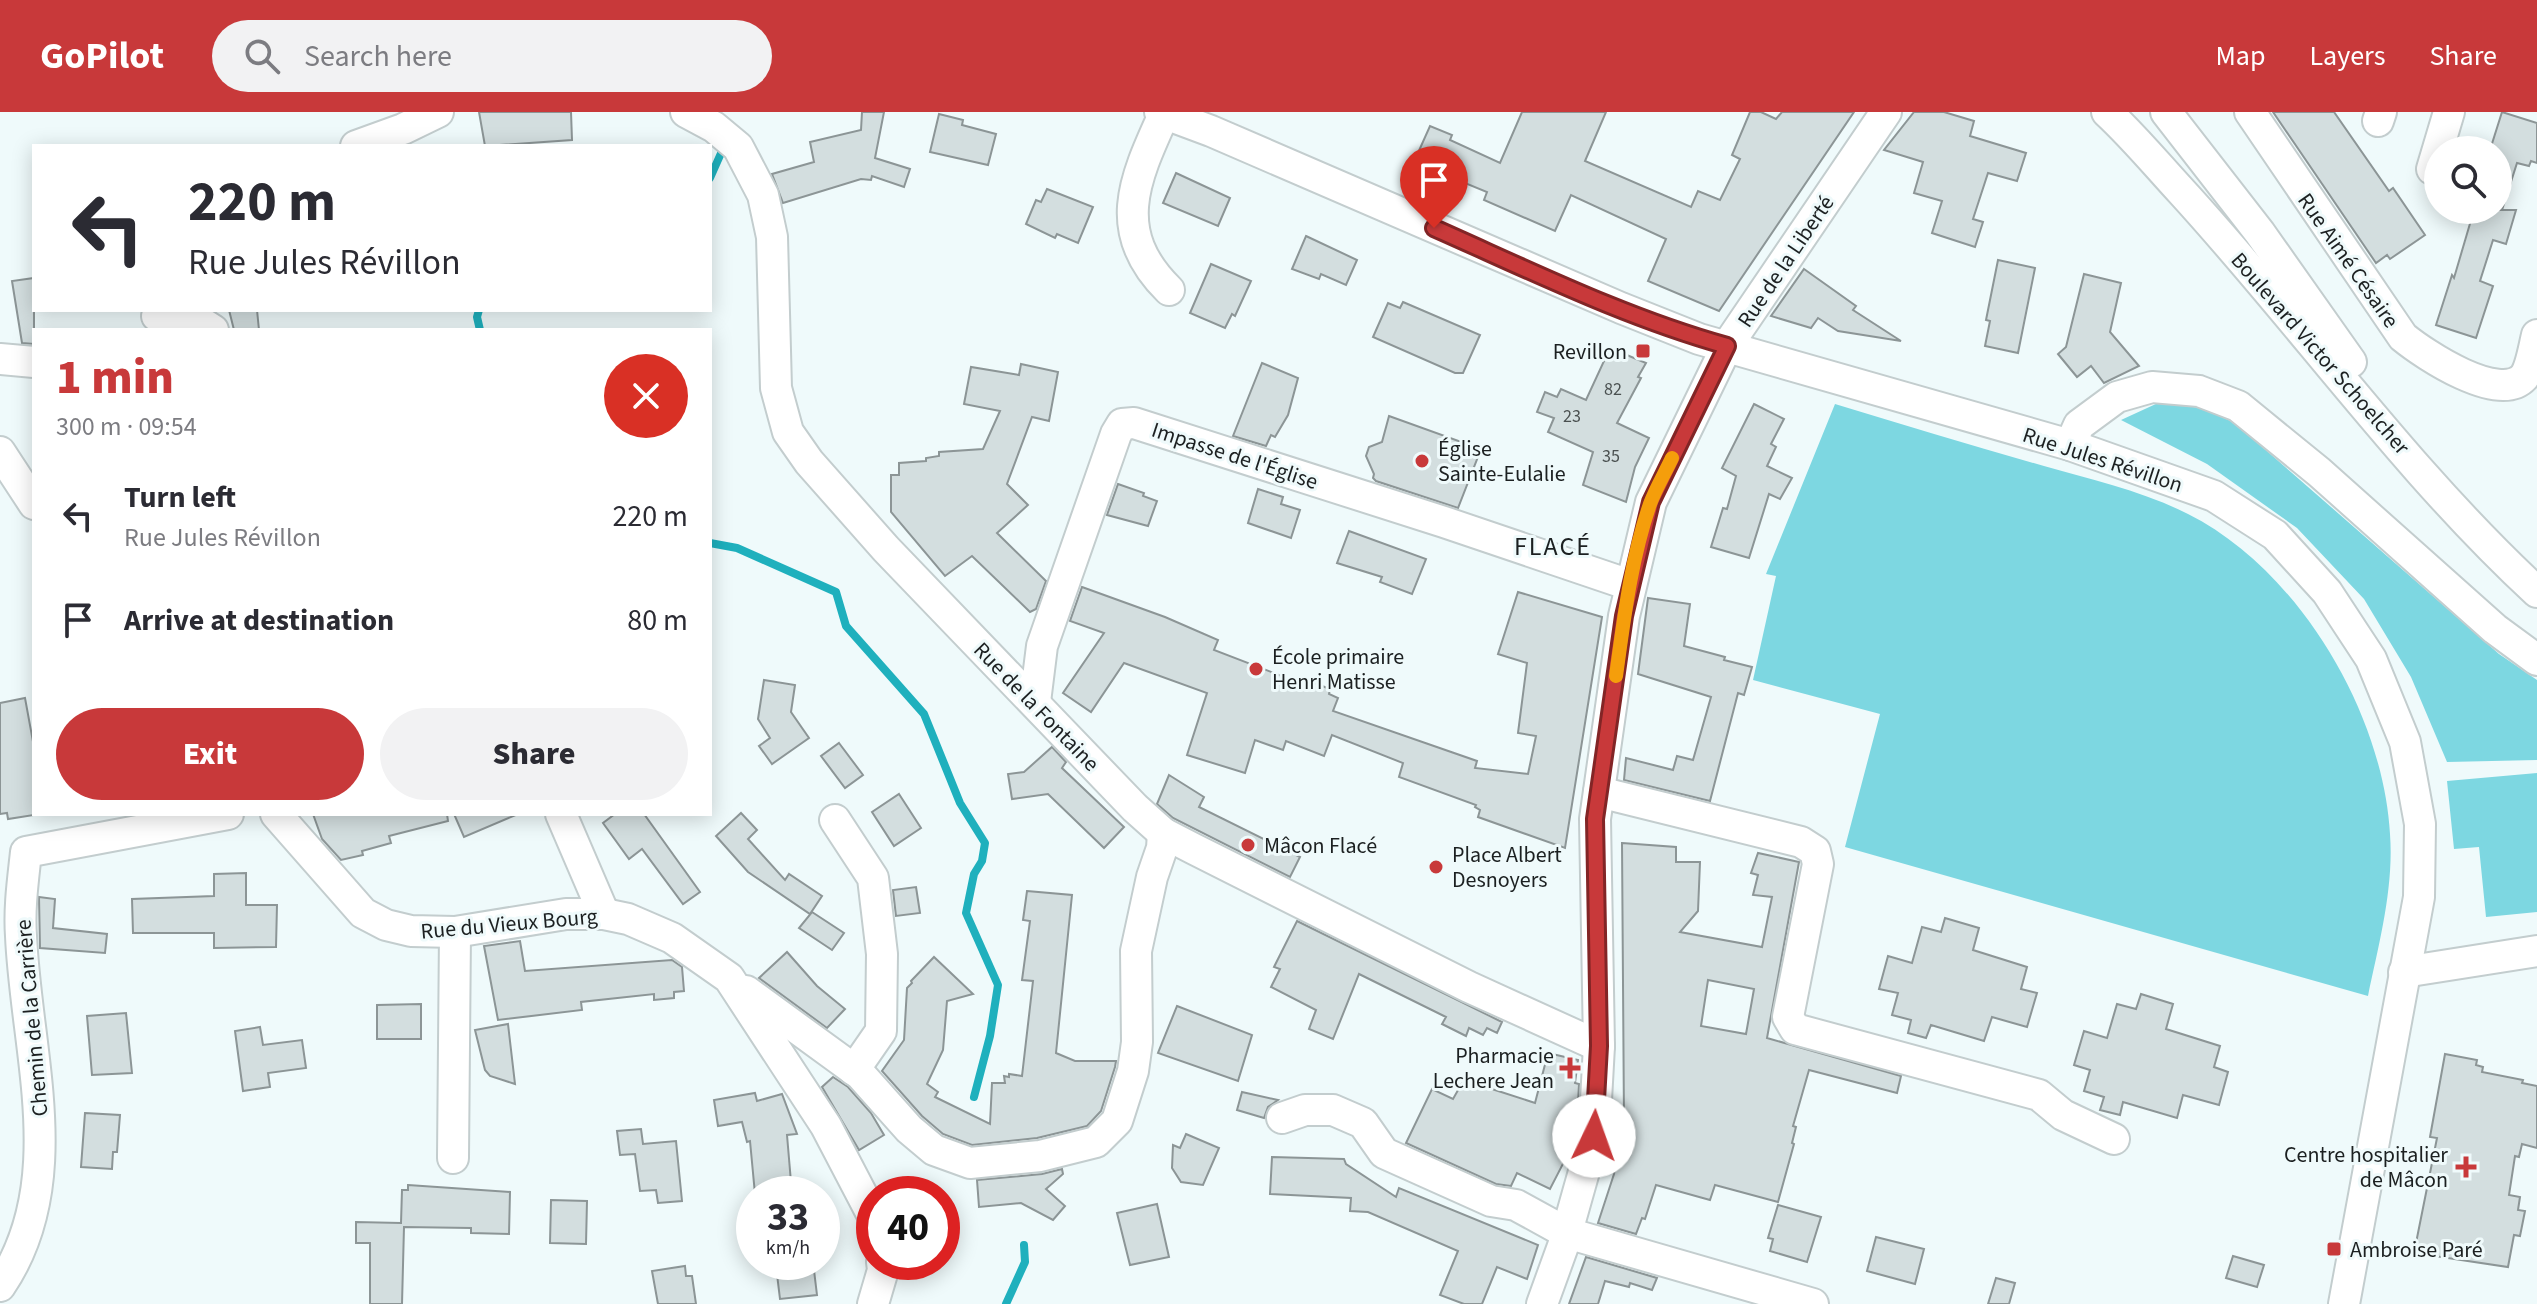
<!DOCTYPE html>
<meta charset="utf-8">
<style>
body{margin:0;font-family:"Source Sans 3",sans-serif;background:#f2f2f3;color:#2b2b33;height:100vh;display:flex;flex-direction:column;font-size:30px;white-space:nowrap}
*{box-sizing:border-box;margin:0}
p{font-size:26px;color:#7c7c81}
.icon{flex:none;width:44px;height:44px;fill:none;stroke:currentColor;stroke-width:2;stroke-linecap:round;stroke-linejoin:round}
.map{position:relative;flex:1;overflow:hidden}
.side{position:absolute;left:32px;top:216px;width:680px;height:488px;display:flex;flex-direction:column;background:#fff;border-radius:0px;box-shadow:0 4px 20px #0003}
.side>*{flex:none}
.hud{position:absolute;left:32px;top:32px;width:680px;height:168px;border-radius:0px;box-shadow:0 4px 20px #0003;background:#fff;color:#2b2b33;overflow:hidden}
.tools{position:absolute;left:2424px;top:24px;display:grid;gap:16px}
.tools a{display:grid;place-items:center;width:88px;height:88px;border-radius:50%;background:#fff;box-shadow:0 4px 20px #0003;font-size:40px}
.speed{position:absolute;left:736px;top:1064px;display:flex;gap:16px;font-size:40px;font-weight:700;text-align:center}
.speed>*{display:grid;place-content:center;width:104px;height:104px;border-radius:50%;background:#fff;box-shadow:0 4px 20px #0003;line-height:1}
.speed small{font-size:20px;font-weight:400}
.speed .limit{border:12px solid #d22;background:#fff;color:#111}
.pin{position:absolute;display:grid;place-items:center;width:68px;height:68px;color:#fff;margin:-82px -34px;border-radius:50% 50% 50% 0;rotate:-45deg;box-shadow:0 0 8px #0007}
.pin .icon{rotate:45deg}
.me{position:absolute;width:88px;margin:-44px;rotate:3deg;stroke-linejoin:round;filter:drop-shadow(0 0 6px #0008)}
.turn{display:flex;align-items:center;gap:28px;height:168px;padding:0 24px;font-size:36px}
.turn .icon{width:104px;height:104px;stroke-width:2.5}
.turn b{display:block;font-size:56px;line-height:68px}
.round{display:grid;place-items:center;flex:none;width:84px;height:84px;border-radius:42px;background:#f2f2f3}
.head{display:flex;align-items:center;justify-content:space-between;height:136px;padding:0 24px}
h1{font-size:48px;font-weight:800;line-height:60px;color:#c8393a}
.button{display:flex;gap:16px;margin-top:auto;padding:16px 24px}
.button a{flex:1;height:92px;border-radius:48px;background:#c8393a;color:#fff;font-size:32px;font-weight:800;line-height:92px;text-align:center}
.button a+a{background:#f2f2f3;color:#2b2b33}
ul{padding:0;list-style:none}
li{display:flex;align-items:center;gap:24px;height:104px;padding:0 24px}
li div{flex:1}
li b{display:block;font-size:30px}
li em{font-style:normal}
header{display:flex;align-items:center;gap:48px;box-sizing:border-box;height:112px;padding:0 40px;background:#c8393a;color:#fff}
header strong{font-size:38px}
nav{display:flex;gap:44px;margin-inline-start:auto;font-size:28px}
.search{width:560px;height:72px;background:#f2f2f3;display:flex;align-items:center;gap:20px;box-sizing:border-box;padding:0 28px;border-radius:44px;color:#7c7c81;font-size:30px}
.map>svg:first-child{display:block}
</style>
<header>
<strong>GoPilot</strong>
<div class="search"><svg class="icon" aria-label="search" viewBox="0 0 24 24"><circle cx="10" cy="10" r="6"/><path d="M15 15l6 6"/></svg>Search here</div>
<nav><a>Map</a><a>Layers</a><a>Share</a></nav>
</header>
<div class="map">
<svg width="2537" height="1192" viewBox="0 0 2537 1192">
<rect width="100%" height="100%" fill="#effafb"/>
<!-- green -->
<g fill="#7dd7e1">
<polygon points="2158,291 2202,296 2235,311 2499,542 2537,568 2537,648 2447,650 2411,565 2364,487 2297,416 2207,352 2121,308"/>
<path d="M1835,292c69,21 139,42 209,62 48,14 99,25 144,48 110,55 195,198 202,320 4,54 -11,109 -22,162l-523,-149 35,-133 -127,-34 23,-104 -10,-2z"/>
<polygon points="2537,661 2537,800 2486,805 2479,735 2454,737 2447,669"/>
</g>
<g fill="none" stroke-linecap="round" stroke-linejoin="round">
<!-- stream -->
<g stroke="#1fb0bd" stroke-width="8">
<polyline points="710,66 722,39"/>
<polyline points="479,198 477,205 480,218"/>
<polyline points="710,431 737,436 836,480 846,514 924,602 960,691 985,731 982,749 974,762 966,801 998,873 990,924 974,985"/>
<polyline points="1006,1192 1025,1150 1024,1133"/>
</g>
</g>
<!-- building -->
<g fill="#d3dedf" stroke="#8c9596" stroke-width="2" fill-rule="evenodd">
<polygon points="479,0 571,0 572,28 485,34"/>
<polygon points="862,0 884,0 875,46 910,57 904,75 872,64 871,68 861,67 783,91 772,62 814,50 810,30 861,18"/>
<polygon points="1522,0 1606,0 1585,49 1691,95 1698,79 1720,88 1740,47 1732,43 1750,0 1761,0 1776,7 1782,0 1854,0 1719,199 1648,169 1666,127 1571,83 1555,119 1484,88 1487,80 1436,59 1435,62 1413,52 1430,14 1452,23 1450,28 1500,51"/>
<polygon points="1914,0 1944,0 1974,9 1970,24 2026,41 2017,69 1988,61 1973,107 1983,110 1975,135 1932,121 1942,89 1914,81 1923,50 1884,38"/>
<polygon points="2273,0 2334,0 2389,79 2393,76 2425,123 2390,147 2387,143 2376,151"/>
<polygon points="2502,0 2537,11 2537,51 2531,49 2529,54 2517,51 2502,98 2498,97 2498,38 2490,38"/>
<polygon points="939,2 963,8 962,13 996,22 988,53 930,40"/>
<polygon points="1176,61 1230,86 1218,114 1163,91"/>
<polygon points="1047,77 1093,95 1078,131 1057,122 1055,126 1026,112 1036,88 1041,90"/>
<polygon points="2474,98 2516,98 2506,132 2493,128 2480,169 2493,174 2476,226 2436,213 2452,163 2454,166"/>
<polygon points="1306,124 1357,148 1346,173 1321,162 1319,167 1292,157"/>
<polygon points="1998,148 2035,156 2018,241 1985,234 1990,209 1986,208"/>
<polygon points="1211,152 1251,169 1235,204 1232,202 1225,216 1190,201"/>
<polygon points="1804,157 1856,194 1853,198 1901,229 1838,219 1818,206 1811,216 1771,204"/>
<polygon points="2084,162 2121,171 2110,220 2139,254 2104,271 2091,254 2077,265 2058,242 2066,235"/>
<polygon points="34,166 34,232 22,231 12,169"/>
<polygon points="1403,190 1480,223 1463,261 1455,261 1373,225 1388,191 1400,196"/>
<polygon points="229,198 257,198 259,218 234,218"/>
<polygon points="1610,236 1646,251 1638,265 1641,266 1617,311 1649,326 1635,355 1626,390 1583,373 1593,340 1548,320 1554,306 1537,300 1545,280 1557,285 1561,277 1586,288"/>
<polygon points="1262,251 1298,266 1288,303 1275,325 1271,323 1266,334 1233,324"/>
<polygon points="1021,252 1058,260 1049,309 1032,305 1007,372 1028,393 997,421 1046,469 1036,497 1030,500 972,444 945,464 891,400 891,363 899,363 899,351 926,349 926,346 939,344 939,340 983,337 1000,299 964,292 971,255 1019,263"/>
<polygon points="1754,292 1784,307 1771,332 1776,335 1767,354 1792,366 1780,387 1769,382 1749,446 1711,435 1723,396 1727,397 1736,364 1722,356"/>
<polygon points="1389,304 1481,337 1458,396 1376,369 1373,366 1374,362 1366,344 1369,335 1382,330"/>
<polygon points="1118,372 1144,381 1143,384 1157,389 1148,414 1107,403"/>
<polygon points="1258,377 1283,385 1281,392 1300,398 1291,426 1248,411"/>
<polygon points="1349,419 1426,447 1412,482 1380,470 1382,465 1337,451"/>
<polygon points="1082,475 1165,505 1218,528 1214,538 1308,574 1309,569 1330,577 1329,582 1338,586 1333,599 1477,649 1475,656 1528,662 1536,624 1518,621 1527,551 1498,542 1518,480 1602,505 1565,736 1478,705 1480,698 1475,695 1476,693 1399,665 1403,651 1332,623 1324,644 1286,629 1283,638 1255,628 1245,661 1187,643 1207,581 1124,551 1091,600 1063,581 1104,521 1070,509"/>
<polygon points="1648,486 1690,492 1684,534 1725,545 1724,548 1752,555 1744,583 1738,581 1710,689 1624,668 1626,646 1673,658 1677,644 1693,648 1711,585 1638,562"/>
<polygon points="764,568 795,573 791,600 809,626 772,652 759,634 770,626 758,607"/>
<polygon points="25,586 34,635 34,703 8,707 7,701 0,702 0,591"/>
<polygon points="839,631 863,663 845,676 821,644"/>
<polygon points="1052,635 1066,650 1062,656 1124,715 1104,736 1048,682 1012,687 1008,662 1024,660"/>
<polygon points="1169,663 1204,685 1199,695 1300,745 1290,765 1173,706 1157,692"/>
<polygon points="899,682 921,716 894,734 872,700"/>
<polygon points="741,701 757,718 748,727 785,768 789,762 822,784 810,802 748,760 716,724"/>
<polygon points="313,702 447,702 448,709 389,724 391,731 362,739 363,743 341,748 322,727"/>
<polygon points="454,702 518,702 464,725"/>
<polygon points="615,702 644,702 700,780 683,792 642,737 629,747 603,711"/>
<path d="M1622,731l54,4v15h24l-2,49 -18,21 82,15 10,-50 -19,-2 5,-20 -7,-2 7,-20 41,9 -32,176 134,38 -4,17 -88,-23 -16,56 3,1 -4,16 2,1 -16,58 -63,-17 -5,15 -54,-15 -11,34 -3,-1 -6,16 -38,-11 16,-49 10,-51zM1708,868l46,9 -8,45 -45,-8z"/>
<polygon points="246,761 246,793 277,793 276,835 214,836 214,821 133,821 132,787 214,784 214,762"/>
<polygon points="916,775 920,801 896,804 893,778"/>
<polygon points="1027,779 1072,783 1056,941 1075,949 1116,949 1115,955 1101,999 1087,1014 1037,1026 972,1033 943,1022 922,1004 882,959 904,928 907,876 912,871 911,869 934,845 973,882 947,889 943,938 927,972 938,980 935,985 990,1012 992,971 1005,971 1004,964 1009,965 1009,962 1022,964 1033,869 1022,868 1030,809 1023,808"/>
<polygon points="39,785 55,787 53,816 107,822 105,841 40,836"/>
<polygon points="812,800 844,821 832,838 799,816"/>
<polygon points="1945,806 1979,816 1973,838 2027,855 2021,877 2037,881 2027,915 1992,905 1984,929 1931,913 1926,926 1908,921 1911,908 1892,903 1898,881 1879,877 1888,844 1912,851 1922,815 1941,820"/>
<polygon points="1297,809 1502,910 1497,921 1487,916 1483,923 1469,916 1466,924 1442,912 1446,905 1359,862 1333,927 1309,917 1316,898 1271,875 1280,857 1274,855"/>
<polygon points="520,829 525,859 672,848 682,855 684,879 674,880 674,886 654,888 654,882 581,890 582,898 498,908 484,834"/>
<polygon points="787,840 817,874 845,897 827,916 759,866"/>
<polygon points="2141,882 2173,892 2166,917 2220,934 2214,955 2228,960 2219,993 2183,983 2177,1006 2123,990 2120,1003 2100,998 2104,985 2084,979 2090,958 2074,953 2084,919 2107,926 2117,892 2136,897"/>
<polygon points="421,892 421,927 377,927 377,893"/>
<polygon points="1177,894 1252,923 1238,969 1158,941"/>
<polygon points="126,901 132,961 92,963 87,904"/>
<polygon points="508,912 515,972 490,964 485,958 475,918"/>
<polygon points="260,915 263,933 302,928 306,956 268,961 270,975 243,979 235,919"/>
<polygon points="1548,941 1578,948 1575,971 1579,972 1577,1009 1567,1044 1550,1077 1517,1061 1511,1074 1496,1072 1406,1031 1432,977 1453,987 1466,964 1492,977 1535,991"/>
<polygon points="2445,942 2477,948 2476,953 2483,955 2482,960 2523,968 2522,971 2537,974 2537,1036 2522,1032 2519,1045 2515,1044 2509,1083 2520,1085 2518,1098 2525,1099 2520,1124 2514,1123 2508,1155 2414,1141 2437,1026 2430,1025"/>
<polygon points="833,965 848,975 871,1001 884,1023 859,1038 822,975"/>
<polygon points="1242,980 1278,988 1268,995 1264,1006 1237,998"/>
<polygon points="755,981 757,989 782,982 797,1022 787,1023 792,1082 755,1082 750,1029 747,1030 742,1010 718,1014 714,988"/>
<polygon points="85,1001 120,1003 117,1040 113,1040 112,1057 81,1055"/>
<polygon points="641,1017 643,1032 676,1029 682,1089 658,1091 656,1078 640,1079 635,1042 620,1043 617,1019"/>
<polygon points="1186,1022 1219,1036 1203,1073 1181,1070 1172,1056 1173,1033 1180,1036"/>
<polygon points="1272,1045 1344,1047 1346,1052 1396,1085 1399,1076 1538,1133 1527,1167 1497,1155 1482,1192 1464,1192 1440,1183 1458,1139 1368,1100 1350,1099 1351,1086 1270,1082"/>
<polygon points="1062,1057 1063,1062 1046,1077 1065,1094 1053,1108 1021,1091 979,1095 977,1068 1042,1062"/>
<polygon points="408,1073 510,1080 509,1122 471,1121 471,1116 404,1115 402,1192 370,1192 370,1131 356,1131 356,1110 401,1111 402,1078 408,1078"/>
<polygon points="551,1088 587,1089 586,1132 550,1131"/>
<polygon points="1157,1092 1169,1145 1130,1153 1117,1101"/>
<polygon points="1778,1093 1821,1105 1807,1150 1770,1139 1773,1127 1768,1126"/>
<polygon points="1876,1125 1924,1137 1915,1172 1867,1159"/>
<polygon points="2233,1144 2264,1153 2257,1175 2226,1166"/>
<polygon points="1586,1145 1657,1166 1652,1178 1630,1171 1629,1175 1605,1169 1598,1192 1569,1192"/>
<polygon points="813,1150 817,1183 780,1187 776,1154"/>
<polygon points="685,1154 686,1164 692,1164 696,1192 658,1192 652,1159"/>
<polygon points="1996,1166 2015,1171 2009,1192 1988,1192"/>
</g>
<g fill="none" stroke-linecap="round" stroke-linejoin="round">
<defs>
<g id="minor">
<polyline points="686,0 714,15 738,35 763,83 772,125 776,276 788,320 809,350 886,437 1135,696 1163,721 1194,737 1469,875 1599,934"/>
<polyline points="1160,0 1211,19 1621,196 1699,227 2070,333 2214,384 2275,423 2327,480 2371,547 2405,630 2420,712 2419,785 2344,1192"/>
<path d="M1165,0c-30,66 -56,119 4,178"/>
<path d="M2107,0c27,25 50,53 75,80 120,131 224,279 355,400"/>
<polyline points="2166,0 2260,121 2351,250"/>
<path d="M2250,0l153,225c22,18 96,67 121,40 7,-9 10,-30 13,-42"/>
<polyline points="2378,9 2381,0"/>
<polyline points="356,34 403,17 438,0"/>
<polyline points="2432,57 2449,0"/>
<polyline points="157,204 199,209 213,218"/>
<polyline points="0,247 34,250"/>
<polyline points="2070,333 2079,313 2117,285 2152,275 2199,279 2238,294 2319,360 2495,517 2537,548"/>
<polyline points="0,340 34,392"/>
<polyline points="1035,590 1042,534 1116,322 1122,312 1134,311 1444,410 1630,473"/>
<polyline points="1599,680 1801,730 1815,739 1818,752 1788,905 1795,917 2039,983 2063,1003 2114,1027"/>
<polyline points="276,702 363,801 386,813 411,819 455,820 566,802 604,802 628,807 672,826 729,866 826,1014 872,1102 874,1110"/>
<polyline points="561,702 604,802"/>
<polyline points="835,708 873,766 882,842 881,919 854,958"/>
<polyline points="2404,860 2537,839"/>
<polyline points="746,879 860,962 909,1017 934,1038 970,1051 1040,1044 1096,1030 1117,1009 1133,959 1137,930 1136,839 1152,765 1162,736 1163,721"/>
<polyline points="1282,1006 1305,998 1333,998 1363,1011 1384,1041 1491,1089 1516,1093 1567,1121 1813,1192"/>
<polyline points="453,1046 455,820"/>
<path d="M0,1174c71,-104 26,-234 21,-350 -2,-28 2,-56 5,-84l202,-38"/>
<polyline points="873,1192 883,1158 882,1150"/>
<polyline points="1542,1192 1563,1134 1594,1024 1599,934 1595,707 1624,504 1651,390 1727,234 1886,0"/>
</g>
</defs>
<!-- minor casing -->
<use href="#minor" stroke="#c3cdce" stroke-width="34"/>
<!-- minor -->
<use href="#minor" stroke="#fff" stroke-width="30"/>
</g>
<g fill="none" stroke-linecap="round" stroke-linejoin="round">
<defs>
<path id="route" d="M1434,116c95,42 192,90 293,118l-76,156 -27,114 -29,203 4,227 -5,90"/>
</defs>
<!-- route casing -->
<use href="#route" stroke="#822526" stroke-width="20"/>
<!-- route -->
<use href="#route" stroke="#c8393a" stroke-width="14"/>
<!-- slow -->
<path stroke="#f59e0b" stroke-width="14" d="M1616,564c8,-58 15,-117 34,-172 6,-16 15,-31 22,-46"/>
</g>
<!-- markers -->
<g fill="#c8393a" stroke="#effafb" stroke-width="3">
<rect x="1635" y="231" width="16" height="16" rx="4"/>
<circle cx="1422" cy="349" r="8"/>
<circle cx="1256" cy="557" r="8"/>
<circle cx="1248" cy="733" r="8"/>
<circle cx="1436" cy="755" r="8"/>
<path d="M1566 944h8v8h8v8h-8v8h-8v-8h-8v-8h8z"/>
<path d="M2462 1043h8v8h8v8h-8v8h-8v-8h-8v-8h8z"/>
<rect x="2326" y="1129" width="16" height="16" rx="4"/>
</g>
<g text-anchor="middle" stroke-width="6" stroke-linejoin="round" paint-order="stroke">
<!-- number labels -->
<g font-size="18" fill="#4a5050">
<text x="1613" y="283">82</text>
<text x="1572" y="310">23</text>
<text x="1611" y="350">35</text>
</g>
<!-- street labels -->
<g font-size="22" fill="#1c2021" stroke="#effafb">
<text transform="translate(2349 148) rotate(55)" y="8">Rue Aimé Césaire</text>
<text transform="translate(1785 149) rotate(-56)" y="8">Rue de la Liberté</text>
<text transform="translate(2321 241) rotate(49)" y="8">Boulevard Victor Schoelcher</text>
<text transform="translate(1235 343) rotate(18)" y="8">Impasse de l'Église</text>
<text transform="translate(2103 347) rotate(18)" y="8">Rue Jules Révillon</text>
<text transform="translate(1037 594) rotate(46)" y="8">Rue de la Fontaine</text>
<text transform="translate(509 811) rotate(-5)" y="8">Rue du Vieux Bourg</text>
<text transform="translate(31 906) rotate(-95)" y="8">Chemin de la Carrière</text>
</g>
<!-- poi labels -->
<g font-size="22" fill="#1c2021" stroke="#effafb" text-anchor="start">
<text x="1627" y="247" text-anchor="end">Revillon</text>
<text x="1438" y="344">Église<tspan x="1438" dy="25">Sainte-Eulalie</tspan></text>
<text x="1272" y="552">École primaire<tspan x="1272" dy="25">Henri Matisse</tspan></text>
<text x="1264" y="741">Mâcon Flacé</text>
<text x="1452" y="750">Place Albert<tspan x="1452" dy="25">Desnoyers</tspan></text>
<text x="1554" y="951" text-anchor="end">Pharmacie<tspan x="1554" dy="25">Lechere Jean</tspan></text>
<text x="2448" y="1050" text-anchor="end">Centre hospitalier<tspan x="2448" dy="25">de Mâcon</tspan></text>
<text x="2350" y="1145">Ambroise Paré</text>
</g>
<!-- quarter labels -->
<g font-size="26" letter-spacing="2" fill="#1c2021" stroke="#effafb">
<text x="1553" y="443">FLACÉ</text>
</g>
</g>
</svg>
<div class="tools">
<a><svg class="icon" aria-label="search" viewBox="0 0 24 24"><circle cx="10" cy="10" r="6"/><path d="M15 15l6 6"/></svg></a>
</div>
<div class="speed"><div>33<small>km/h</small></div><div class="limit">40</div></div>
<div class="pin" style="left:1434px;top:116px;background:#d93025"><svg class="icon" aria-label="arrive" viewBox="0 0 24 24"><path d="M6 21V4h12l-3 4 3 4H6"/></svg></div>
<svg class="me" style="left:1594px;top:1024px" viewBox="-20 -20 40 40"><circle r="19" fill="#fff"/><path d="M0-13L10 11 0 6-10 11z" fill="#c8393a"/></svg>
<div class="hud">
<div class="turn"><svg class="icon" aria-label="left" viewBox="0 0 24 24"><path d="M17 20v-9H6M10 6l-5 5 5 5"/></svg><div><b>220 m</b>Rue Jules Révillon</div></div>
</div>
<section class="side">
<div class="head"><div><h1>1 min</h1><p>300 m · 09:54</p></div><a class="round" style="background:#d93025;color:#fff"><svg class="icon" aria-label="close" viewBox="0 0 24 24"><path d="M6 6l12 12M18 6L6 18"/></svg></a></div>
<ul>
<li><svg class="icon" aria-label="left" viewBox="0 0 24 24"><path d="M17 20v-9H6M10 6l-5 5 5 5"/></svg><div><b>Turn left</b><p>Rue Jules Révillon</p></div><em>220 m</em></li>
<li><svg class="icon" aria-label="arrive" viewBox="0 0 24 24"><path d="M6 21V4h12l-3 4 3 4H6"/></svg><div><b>Arrive at destination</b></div><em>80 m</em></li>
</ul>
<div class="button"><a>Exit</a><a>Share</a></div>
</section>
</div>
